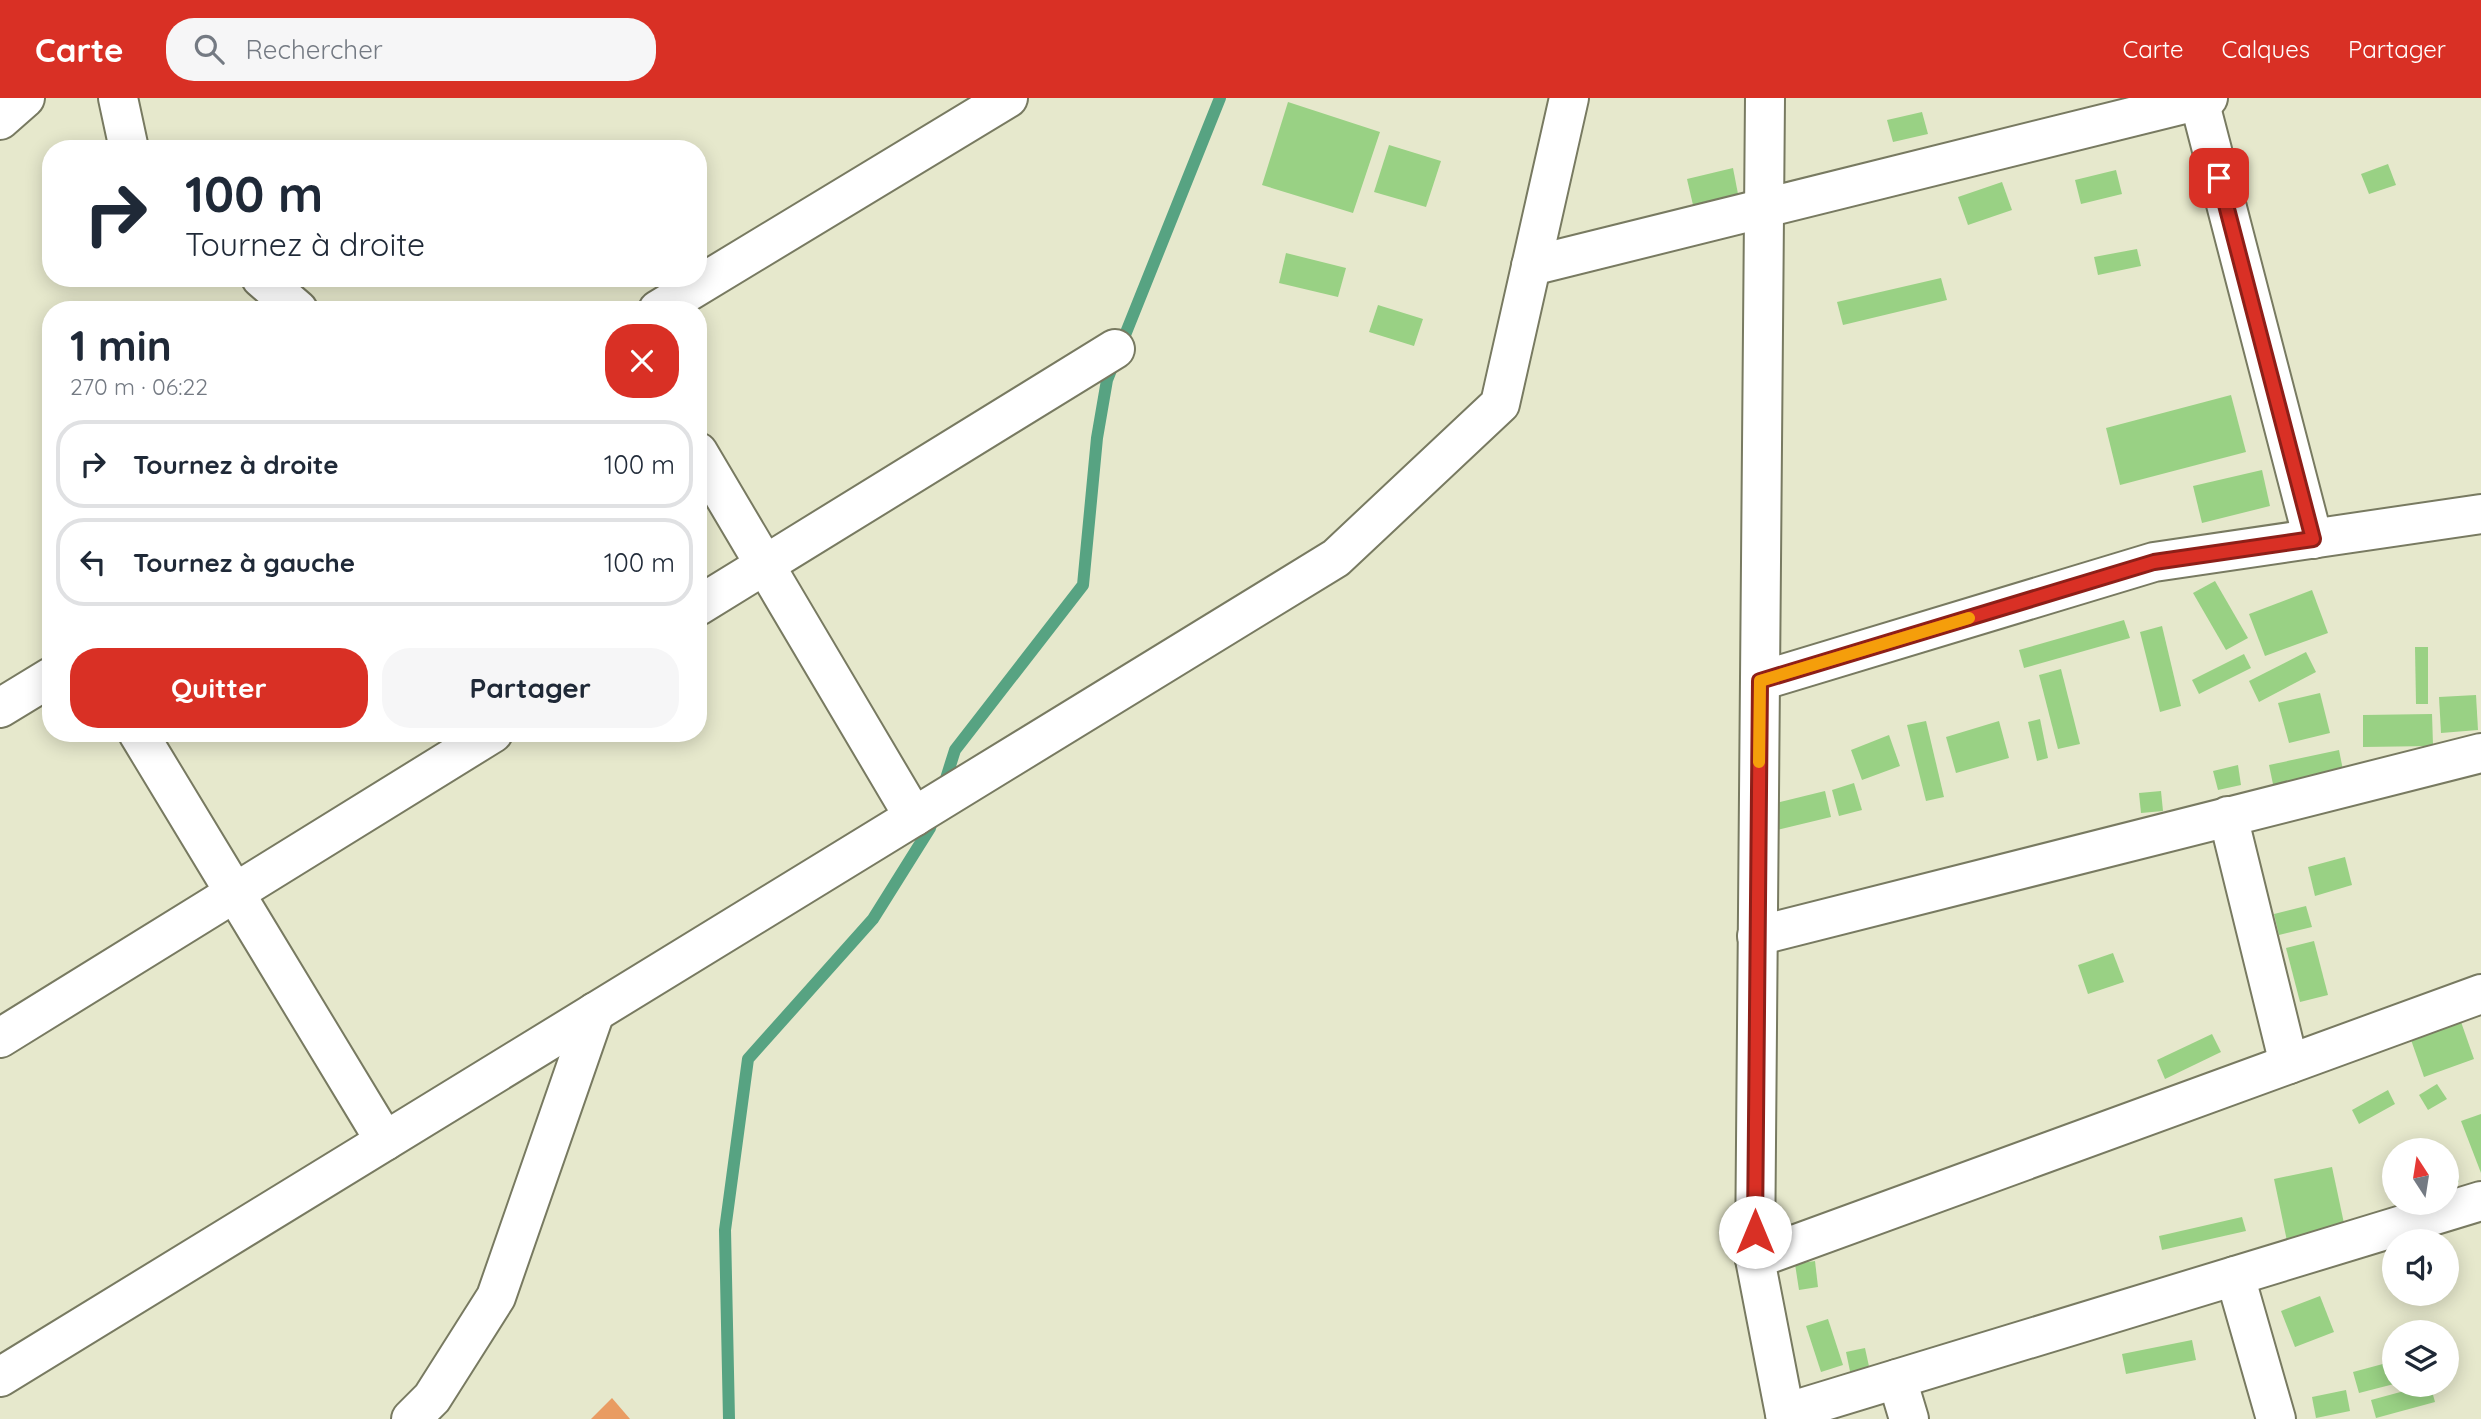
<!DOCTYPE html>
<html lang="fr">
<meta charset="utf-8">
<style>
body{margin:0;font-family:Quicksand,sans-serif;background:#f6f6f7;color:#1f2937;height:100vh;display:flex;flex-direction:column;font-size:26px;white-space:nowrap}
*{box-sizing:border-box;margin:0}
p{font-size:23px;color:#747a83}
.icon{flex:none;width:38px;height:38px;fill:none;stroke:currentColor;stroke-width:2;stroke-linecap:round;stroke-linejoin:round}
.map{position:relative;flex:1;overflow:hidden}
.drawer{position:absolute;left:42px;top:203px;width:665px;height:441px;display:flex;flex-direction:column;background:#fff;border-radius:28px;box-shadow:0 4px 18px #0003}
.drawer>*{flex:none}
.top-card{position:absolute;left:42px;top:42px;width:665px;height:147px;border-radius:28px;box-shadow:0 4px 18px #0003;background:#fff;color:#1f2937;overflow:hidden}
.needle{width:46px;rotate:348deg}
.fabs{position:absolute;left:2382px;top:1040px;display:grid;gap:14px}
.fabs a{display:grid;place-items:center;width:77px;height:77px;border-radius:50%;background:#fff;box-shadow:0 4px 18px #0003;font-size:35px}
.pin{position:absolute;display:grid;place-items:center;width:60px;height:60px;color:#fff;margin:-30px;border-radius:14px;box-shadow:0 4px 10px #0006}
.me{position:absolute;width:77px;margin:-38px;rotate:0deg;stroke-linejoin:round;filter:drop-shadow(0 0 5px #0008)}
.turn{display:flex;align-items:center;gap:24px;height:147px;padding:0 28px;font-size:32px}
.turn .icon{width:91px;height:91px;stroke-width:2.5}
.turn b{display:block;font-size:49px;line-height:60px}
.round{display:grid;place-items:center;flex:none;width:74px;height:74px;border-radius:28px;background:#f6f6f7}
.overview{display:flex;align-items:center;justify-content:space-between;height:119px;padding:0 28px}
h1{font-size:42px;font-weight:700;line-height:52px}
.primary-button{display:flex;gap:14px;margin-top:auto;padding:14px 28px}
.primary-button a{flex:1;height:80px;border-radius:28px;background:#d93025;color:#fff;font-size:28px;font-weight:700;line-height:80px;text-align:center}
.primary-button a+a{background:#f6f6f7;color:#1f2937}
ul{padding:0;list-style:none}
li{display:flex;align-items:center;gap:21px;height:88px;margin:0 14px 10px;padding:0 14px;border:4px solid #e0e1e3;border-radius:28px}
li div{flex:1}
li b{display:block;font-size:26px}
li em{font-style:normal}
header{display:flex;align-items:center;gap:42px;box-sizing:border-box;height:98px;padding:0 35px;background:#d93025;color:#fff}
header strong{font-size:33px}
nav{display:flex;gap:38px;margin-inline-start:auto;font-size:24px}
.search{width:490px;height:63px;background:#f6f6f7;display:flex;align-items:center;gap:18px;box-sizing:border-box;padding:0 24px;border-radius:28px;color:#747a83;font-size:26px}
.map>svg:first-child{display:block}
</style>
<header>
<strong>Carte</strong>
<div class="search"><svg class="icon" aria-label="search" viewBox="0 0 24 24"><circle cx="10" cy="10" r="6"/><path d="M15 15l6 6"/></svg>Rechercher</div>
<nav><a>Carte</a><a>Calques</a><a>Partager</a></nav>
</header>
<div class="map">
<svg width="2481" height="1321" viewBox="0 0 2481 1321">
<rect width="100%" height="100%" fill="#e6e8cc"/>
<!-- forest -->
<polygon fill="#e99c62" points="612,1300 630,1321 591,1321"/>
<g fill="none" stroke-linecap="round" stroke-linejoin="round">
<!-- stream -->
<g stroke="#57a382" stroke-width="12">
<polyline points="943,690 955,652 1083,487 1097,340 1107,282 1220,0"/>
<polyline points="729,1321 725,1132 748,961 873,821 930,730 934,717"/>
</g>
</g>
<!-- building -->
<g fill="#99d184">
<polygon points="1288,4 1380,34 1353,115 1262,87"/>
<polygon points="1922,14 1928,36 1893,44 1887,22"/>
<polygon points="1389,47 1441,63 1426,109 1374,94"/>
<polygon points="2388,66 2396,87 2369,96 2361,76"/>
<polygon points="1733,70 1738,96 1693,107 1687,81"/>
<polygon points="2116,72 2122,96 2081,106 2075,82"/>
<polygon points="2002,84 2012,112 1968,127 1958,99"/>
<polygon points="2137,151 2141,168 2098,177 2094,159"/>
<polygon points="1286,155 1346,170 1338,199 1279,185"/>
<polygon points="1941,180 1947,202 1843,227 1837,204"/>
<polygon points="1378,207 1423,221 1414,248 1369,234"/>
<polygon points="2231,297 2246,354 2120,387 2106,330"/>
<polygon points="2262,372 2270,408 2202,425 2193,388"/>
<polygon points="2215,483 2248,540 2226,552 2193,495"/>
<polygon points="2312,492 2328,535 2265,558 2249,516"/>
<polygon points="2124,522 2130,540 2024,570 2019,552"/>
<polygon points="2162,528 2181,608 2160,614 2140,534"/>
<polygon points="2415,549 2428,549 2428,606 2416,606"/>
<polygon points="2306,554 2316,574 2259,604 2249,583"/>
<polygon points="2244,556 2251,570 2199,596 2192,582"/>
<polygon points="2061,571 2080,646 2058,651 2039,577"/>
<polygon points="2320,595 2330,635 2289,645 2278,605"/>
<polygon points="2476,597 2478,632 2441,635 2439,599"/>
<polygon points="2432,616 2433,648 2363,649 2363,617"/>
<polygon points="2040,621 2048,660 2037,663 2028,624"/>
<polygon points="1926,623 1944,699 1926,703 1907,627"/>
<polygon points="1999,623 2009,660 1956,675 1946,639"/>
<polygon points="1889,637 1900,668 1862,682 1851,652"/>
<polygon points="2339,652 2344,677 2274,691 2269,667"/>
<polygon points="2238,667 2241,687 2218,692 2213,673"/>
<polygon points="1854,685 1862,712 1839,718 1832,692"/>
<polygon points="1825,693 1831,719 1765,735 1759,709"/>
<polygon points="2161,693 2163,713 2141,715 2139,695"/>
<polygon points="2345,759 2352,787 2315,798 2308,769"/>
<polygon points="2306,808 2312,829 2279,837 2274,816"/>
<polygon points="2314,843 2328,897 2300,904 2286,850"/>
<polygon points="2113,855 2124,884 2088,896 2078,867"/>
<polygon points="2460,921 2474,961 2424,979 2410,939"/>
<polygon points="2212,936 2221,954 2165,981 2157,962"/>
<polygon points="2437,986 2447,1001 2428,1012 2419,997"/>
<polygon points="2388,992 2395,1006 2359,1026 2352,1012"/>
<polygon points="2481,1016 2481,1075 2461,1023"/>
<polygon points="2454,1066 2459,1084 2446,1088 2446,1068"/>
<polygon points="2332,1069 2345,1130 2287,1143 2274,1081"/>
<polygon points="2242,1119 2246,1133 2162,1152 2159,1138"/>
<polygon points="1815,1163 1818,1189 1799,1192 1795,1166"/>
<polygon points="2320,1198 2334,1234 2295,1249 2281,1213"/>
<polygon points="1828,1221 1843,1267 1821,1274 1806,1228"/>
<polygon points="2192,1242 2196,1262 2126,1276 2122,1256"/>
<polygon points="1865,1250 1870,1273 1851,1278 1846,1254"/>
<polygon points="2394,1263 2394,1286 2359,1295 2353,1274"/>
<polygon points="2430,1286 2435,1304 2376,1320 2371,1302"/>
<polygon points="2346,1292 2350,1313 2316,1320 2312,1299"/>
</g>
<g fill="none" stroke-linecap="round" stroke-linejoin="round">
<defs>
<g id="minor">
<polyline points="118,0 129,51"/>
<polyline points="1765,0 1755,1161 1786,1321"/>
<polyline points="2199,2 2313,441"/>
<polyline points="0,22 25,0"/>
<polyline points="1531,168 2208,0"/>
<polyline points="261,180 298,212"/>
<polyline points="658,212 1008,0"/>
<polyline points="698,354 914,719"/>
<polyline points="698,508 1115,251"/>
<polyline points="1760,583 2154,464 2481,416"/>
<polyline points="0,610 51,579"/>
<polyline points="138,635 385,1043"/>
<polyline points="2228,718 2289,966"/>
<polyline points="1757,838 2481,655"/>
<polyline points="0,940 493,635"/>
<polyline points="1755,1161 2481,896"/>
<polyline points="2235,1178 2276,1321"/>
<polyline points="0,1279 1336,460 1500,306 1569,0"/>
<polyline points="1897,1281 1909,1321"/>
<polyline points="1785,1315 2481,1103"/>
<polyline points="411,1321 432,1300 496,1199 595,914"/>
</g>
</defs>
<!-- minor casing -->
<use href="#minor" stroke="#787a61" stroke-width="42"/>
<!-- minor -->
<use href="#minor" stroke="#fff" stroke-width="38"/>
</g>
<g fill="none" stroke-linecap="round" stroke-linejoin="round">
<defs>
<polyline id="route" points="1755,1134 1760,583 2154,464 2313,441 2219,80"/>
</defs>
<!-- route casing -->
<use href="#route" stroke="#8d1f18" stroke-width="18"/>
<!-- route -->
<use href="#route" stroke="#d93025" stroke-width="12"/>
<!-- slow -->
<polyline stroke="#f59e0b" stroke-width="12" points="1759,664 1760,583 1969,520"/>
</g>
</svg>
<div class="fabs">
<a><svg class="needle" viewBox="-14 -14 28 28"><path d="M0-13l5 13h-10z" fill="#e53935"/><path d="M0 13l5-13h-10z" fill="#747a83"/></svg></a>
<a><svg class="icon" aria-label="sound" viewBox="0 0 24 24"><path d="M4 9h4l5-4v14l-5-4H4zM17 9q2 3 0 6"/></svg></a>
<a><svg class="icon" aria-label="layers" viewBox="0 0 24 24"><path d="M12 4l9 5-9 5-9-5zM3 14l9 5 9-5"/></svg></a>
</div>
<div class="pin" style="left:2219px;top:80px;background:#d93025"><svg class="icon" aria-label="arrive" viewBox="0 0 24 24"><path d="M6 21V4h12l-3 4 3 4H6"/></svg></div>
<svg class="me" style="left:1755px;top:1134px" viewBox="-20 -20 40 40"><circle r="19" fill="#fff"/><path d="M0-13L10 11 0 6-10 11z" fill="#d93025"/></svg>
<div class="top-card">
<div class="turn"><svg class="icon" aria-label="right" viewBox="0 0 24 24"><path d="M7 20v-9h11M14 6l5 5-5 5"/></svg><div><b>100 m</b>Tournez à droite</div></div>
</div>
<section class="drawer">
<div class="overview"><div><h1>1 min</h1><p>270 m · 06:22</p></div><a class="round" style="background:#d93025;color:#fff"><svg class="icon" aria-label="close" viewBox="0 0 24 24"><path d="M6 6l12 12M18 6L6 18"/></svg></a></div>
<ul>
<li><svg class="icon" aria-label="right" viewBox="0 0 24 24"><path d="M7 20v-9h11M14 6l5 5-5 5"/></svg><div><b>Tournez à droite</b></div><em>100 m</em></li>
<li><svg class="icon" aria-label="left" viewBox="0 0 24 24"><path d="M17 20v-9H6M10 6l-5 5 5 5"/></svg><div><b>Tournez à gauche</b></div><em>100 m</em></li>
</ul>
<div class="primary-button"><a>Quitter</a><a>Partager</a></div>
</section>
</div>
